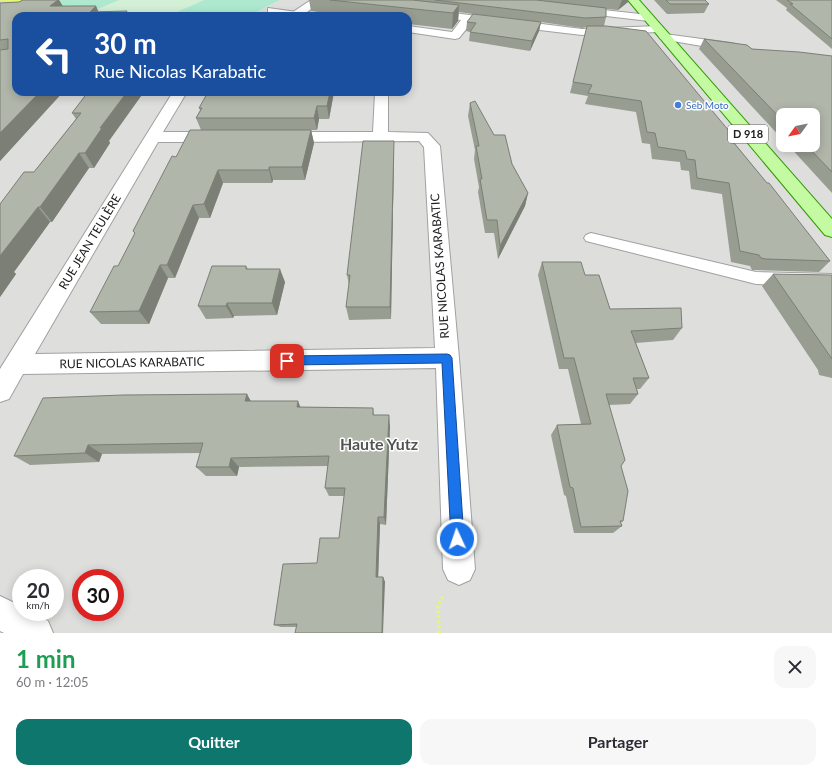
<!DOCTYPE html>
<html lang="fr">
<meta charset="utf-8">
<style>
body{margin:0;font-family:Lato,sans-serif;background:#f7f7f7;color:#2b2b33;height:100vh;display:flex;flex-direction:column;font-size:15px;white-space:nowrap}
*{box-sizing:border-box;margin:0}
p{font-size:13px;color:#7c7c81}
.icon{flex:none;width:22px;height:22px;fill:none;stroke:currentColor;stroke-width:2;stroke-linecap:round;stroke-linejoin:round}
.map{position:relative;height:633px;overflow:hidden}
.details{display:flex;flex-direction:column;background:#fff;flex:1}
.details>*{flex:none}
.guide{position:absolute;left:12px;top:12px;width:400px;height:84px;border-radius:12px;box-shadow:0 2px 10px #0003;background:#1a4fa0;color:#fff;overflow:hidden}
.needle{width:26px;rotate:237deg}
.tools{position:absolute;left:776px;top:108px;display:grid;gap:8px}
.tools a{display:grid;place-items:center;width:44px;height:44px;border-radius:8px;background:#fff;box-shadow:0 2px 10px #0003;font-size:20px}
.speed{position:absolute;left:12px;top:569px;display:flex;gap:8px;font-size:20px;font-weight:700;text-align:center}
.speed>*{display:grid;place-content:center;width:52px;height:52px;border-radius:50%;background:#fff;box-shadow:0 2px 10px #0003;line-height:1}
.speed small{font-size:10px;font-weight:400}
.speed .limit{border:6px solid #d22;background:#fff;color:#111}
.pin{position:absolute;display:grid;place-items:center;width:34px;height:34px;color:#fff;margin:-17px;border-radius:8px;box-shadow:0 2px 6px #0006}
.me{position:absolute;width:44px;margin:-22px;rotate:357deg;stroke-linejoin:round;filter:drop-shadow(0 0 3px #0008)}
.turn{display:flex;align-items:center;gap:14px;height:84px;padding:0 16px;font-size:18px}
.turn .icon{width:52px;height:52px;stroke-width:2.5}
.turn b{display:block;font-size:28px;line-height:34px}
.round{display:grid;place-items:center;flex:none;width:42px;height:42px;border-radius:12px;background:#f7f7f7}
.summary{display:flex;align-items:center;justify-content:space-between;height:68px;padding:0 16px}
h1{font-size:24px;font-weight:700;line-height:30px;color:#1e9e55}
.button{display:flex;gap:8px;margin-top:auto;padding:8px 16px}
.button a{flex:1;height:46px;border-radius:12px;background:#0f766e;color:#fff;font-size:16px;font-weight:700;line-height:46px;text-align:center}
.button a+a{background:#f7f7f7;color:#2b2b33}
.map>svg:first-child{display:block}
</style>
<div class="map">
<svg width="832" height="633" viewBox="0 0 832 633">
<rect width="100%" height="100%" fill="#eaf1e7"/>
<!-- residential -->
<path fill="#dededd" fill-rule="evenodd" d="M0,0l39,1 59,8 21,-9h85l-36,16h-152v76h392v-76h-160l32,-16h552v633h-832zM783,115h30v30h-30zM21,578h34v34h-34zM81,578h34v34h-34z"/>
<!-- farmland -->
<polygon fill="#d3efd6" points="119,0 204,0 168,16 129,16 98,9"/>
<!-- grass -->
<g fill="#aee9cf">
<polygon points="22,0 119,0 98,9"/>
<polygon points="204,0 280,0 248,16 168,16"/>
</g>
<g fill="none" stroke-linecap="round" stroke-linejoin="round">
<defs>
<g id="lane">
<polygon points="268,8 297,12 301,14 300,16 271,12 268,12"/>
<polygon points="591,233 756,272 832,274 832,286 756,284 586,241 584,238 586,235"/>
</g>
<g id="street">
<polygon points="311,0 323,0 307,12 317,14 318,16 293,16 292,14 293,12"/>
<polygon points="576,7 649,15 654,18 649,21 572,12 571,10"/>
<polygon points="429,10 582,29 658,26 662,27 664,29 662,31 658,32 582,35 472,22 459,38 455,39 408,32 408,26 452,32 461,20 425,15 424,13 425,11"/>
<polygon points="665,34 731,43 735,44 737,47 735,50 731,51 661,39 659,37 661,35"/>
<polygon points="173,92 187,92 163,132 217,132 222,134 225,137 222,140 217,142 158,142 35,354 435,348 424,147 419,141 283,142 278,140 275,137 278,134 283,132 373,132 375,93 388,92 388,132 428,133 440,146 459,358 475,569 470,580 459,585 448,580 443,569 436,368 23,374 9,399 0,402 0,369"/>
<polygon points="0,596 21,606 21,612 32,612 48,621 53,633 4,633 0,631"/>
</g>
<polygon id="primary" points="628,0 639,0 832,219 832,237 825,235"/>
</defs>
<!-- lane casing -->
<use href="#lane" stroke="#a1a1a1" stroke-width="2"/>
<!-- street casing -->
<use href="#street" stroke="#a1a1a1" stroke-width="2"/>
<!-- primary casing -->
<use href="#primary" stroke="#2e9b02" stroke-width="2"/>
<!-- path-far1 -->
<g stroke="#e4f871" stroke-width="1.5" stroke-dasharray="1 1" stroke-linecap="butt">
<polyline points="0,0 24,1"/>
<polyline points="59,5 72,7"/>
<polyline points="95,10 106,12"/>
</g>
<!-- path -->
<polyline stroke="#e4f871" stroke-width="3.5" stroke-dasharray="2.5 2.5" stroke-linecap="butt" points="439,633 438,605 444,595"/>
<!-- lane -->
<use href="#lane" fill="#fff" fill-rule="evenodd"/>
<!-- street -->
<use href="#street" fill="#fff" fill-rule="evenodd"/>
<!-- primary -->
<use href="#primary" fill="#c4fba2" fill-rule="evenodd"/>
</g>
<!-- wall -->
<g fill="#979d91">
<polygon points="23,0 59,0 63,6 96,6 98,11 16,16 16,92 63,92 0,161 0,3 19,2"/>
<polygon points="309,0 628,0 628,2 618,10 606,9 606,17 604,26 734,137 732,140 830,261 819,272 756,270 752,270 750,266 731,262 722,194 691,189 689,171 681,170 680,162 652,159 650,144 642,143 636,112 585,104 588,96 570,93 587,27 582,28 541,22 539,31 530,51 469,41 470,32 466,31 467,22 487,16 459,12 458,21 452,29 408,24 408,16 335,16 325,15 325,13 311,11"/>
<polygon points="654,0 705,0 709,4 704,13 667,14"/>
<polygon points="776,0 832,0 832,49 786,10 787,8"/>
<polygon points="704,39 752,49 832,56 832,193 788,145 813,145 783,115 783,140 699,49"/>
<polygon points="88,92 110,143 94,168 89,168 52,222 50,222 14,272 16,274 0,297 0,204 34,172 76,119 72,113"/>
<polygon points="334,92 329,119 319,119 317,130 311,130 314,143 305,180 273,180 272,183 223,183 210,218 199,218 175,278 168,278 149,324 101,324 90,312 118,266 135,234 133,231 176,157 201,130 196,118 200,110 199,108 252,93"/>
<polygon points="470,103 512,164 528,193 525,206 498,259 494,233 485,233 478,192 479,187 474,159 475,150 468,116"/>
<polygon points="394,154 391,319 349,320 346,307 349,285 347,275"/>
<polygon points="542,262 585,275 610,309 682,328 673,340 636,343 649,378 640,389 637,389 638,394 630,404 609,405 621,466 623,521 621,522 622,526 613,533 574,533 566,496 564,495 551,435 557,425 581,424 568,369 559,369 538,275"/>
<polygon points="246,266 248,269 285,282 277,315 234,316 233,318 206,319 198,306"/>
<polygon points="773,274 832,275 832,378 819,375 818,370 762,286"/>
<polygon points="251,401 300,407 373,408 374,415 390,426 386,525 380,524 378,577 383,577 385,582 296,627 281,627 274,625 317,563 339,538 344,496 329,496 325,488 328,466 239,467 237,476 206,476 196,467 201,453 102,454 99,462 30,465 14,456"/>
</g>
<!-- shaded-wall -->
<g fill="#7b7f76">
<polygon points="58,0 59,0 66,12 50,6"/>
<polygon points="622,0 628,0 628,2 618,10"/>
<polygon points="459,5 458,21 452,29 453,13"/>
<polygon points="96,6 100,16 90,12"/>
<polygon points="127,11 129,16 123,16"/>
<polygon points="541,22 539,31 530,51 532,41"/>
<polygon points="40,92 63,92 0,161 0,133"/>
<polygon points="127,92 144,92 109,141 110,143 94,168 85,153 100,128"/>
<polygon points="330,92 334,92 329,119 327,106"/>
<polygon points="317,106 319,119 317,130 314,118"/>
<polygon points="311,130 314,143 305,180 302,167"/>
<polygon points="394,141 394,154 391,319 390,307"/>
<polygon points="79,153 89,168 52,222 40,207"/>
<polygon points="269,167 273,180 272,183 269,170"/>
<polygon points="218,170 223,183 210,218 204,204"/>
<polygon points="528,193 525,206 498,259 500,246"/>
<polygon points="193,205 199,218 175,278 167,265"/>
<polygon points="38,207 50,222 14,272 16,274 0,297 0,256"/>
<polygon points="160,265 168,278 149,324 139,311"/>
<polygon points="280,269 285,282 277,315 272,303"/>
<polygon points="227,303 234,316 233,318 226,306"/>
<polygon points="247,394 253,405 245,401"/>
<polygon points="298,401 302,411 297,407"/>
<polygon points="389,415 390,426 386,525 384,517"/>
<polygon points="88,445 102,454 99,462 85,453"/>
<polygon points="231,458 239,467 237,476 229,467"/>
<polygon points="378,517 380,524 378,582 376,577"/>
<polygon points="383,577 385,582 383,633 382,633"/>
</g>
<!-- building -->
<g fill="#b0b6a9" stroke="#7b7f76">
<polygon points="23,0 58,0 50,6 96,6 90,12 127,11 123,16 16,16 16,92 40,92 0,133 0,50 8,49 8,39 0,40 0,3 19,2"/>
<polygon points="330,0 412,0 459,5 453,13"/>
<polygon points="435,0 536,0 606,8 606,17 585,18"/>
<polygon points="666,0 705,0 709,4 670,4"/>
<polygon points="787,0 832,0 832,39 790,4 793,4"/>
<polygon points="473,14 541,22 532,41 470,32 476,23 467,22"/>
<polygon points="587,26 606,26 646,31 734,137 729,137 767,183 769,183 830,261 766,259 761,258 759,255 740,251 729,183 697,178 695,160 687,159 685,151 658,147 655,133 647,132 641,101 588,93 592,85 573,82"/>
<polygon points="704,39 747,45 752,49 799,52 832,56 832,172 806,145 813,145 813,115 783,115 783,121"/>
<polygon points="88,92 127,92 100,128 102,128 85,153 79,153 40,207 38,207 0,256 0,204 24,172 34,172 81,113 72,113"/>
<polygon points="208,92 243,92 243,93 330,92 327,106 317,106 314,118 196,118 202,108 199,108"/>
<polygon points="475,101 494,135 505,135 512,164 528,193 500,246 497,220 487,220 480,179 482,179 476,146 479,146 470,103"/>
<polygon points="190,130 311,130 302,167 269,167 269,170 218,170 204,204 193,205 167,265 160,265 139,311 90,312 114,266 118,266 135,233 133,231 172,156 176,157"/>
<polygon points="363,141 394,141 390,307 346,307 350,275 347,275"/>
<polygon points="542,262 581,262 585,275 599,275 610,309 681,308 682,328 631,331 649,378 633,378 638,394 606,394 625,460 621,466 628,491 623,521 620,521 622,526 581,527 573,488 570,487 557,425 591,424 574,358 564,358"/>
<polygon points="212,266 246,266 246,269 280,269 272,303 227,303 226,306 198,306"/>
<polygon points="773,274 832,275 832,359"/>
<polygon points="247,394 245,401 298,401 297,407 373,408 373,415 389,415 384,517 378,517 376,577 383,577 382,633 295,633 297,624 274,625 283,564 317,563 320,538 339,538 345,488 325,488 329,456 231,458 229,467 196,467 203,443 88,445 85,453 14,456 43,398 123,395"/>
</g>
<!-- route -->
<polygon fill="#1a73e8" stroke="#114b97" points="447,354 450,355 452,358 464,539 462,543 457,545 453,543 451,539 442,363 287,365 284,364 282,361 284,358 287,356"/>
<!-- markers -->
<circle fill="#3f7fe0" stroke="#fff" stroke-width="1.5" cx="678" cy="105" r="4"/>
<g text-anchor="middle" stroke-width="3" stroke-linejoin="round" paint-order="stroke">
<!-- far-shop labels -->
<g font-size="10" fill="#366cbe" stroke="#fff" text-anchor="start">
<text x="686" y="109">Seb Moto</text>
</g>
<!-- shield labels -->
<rect fill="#fff" stroke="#636363" stroke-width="1" x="728" y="125" width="40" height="18" rx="3"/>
<g font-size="11" font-weight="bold" fill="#202020">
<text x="748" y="138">D 918</text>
</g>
<!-- street labels -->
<g font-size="12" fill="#202020" stroke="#fff">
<text transform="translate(90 242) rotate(-59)" y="4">RUE JEAN TEULÈRE</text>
<text transform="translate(440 266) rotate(-94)" y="4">RUE NICOLAS KARABATIC</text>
<text transform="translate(132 363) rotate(-1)" y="4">RUE NICOLAS KARABATIC</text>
</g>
<!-- near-neighbourhood labels -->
<g font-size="16" font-weight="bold" fill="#535353" stroke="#fff">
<text x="379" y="450">Haute Yutz</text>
</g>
</g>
</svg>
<div class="tools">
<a><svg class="needle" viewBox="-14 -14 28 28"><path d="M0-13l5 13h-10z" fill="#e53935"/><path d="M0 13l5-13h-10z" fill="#7c7c81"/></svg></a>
</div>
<div class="speed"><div>20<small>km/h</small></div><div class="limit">30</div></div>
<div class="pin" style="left:287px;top:361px;background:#d93025"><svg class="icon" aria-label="arrive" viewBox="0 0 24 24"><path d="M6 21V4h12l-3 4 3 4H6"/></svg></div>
<svg class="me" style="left:457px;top:539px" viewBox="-20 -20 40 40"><circle r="17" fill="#1a73e8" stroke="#fff" stroke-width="3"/><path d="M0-11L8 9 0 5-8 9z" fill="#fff"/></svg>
<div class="guide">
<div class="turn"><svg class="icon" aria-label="left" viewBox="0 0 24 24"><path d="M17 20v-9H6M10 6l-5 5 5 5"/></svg><div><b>30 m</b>Rue Nicolas Karabatic</div></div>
</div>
</div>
<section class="details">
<div class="summary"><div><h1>1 min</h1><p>60 m · 12:05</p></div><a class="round"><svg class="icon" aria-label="close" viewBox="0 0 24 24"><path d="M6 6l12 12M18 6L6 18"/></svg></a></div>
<div class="button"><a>Quitter</a><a>Partager</a></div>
</section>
